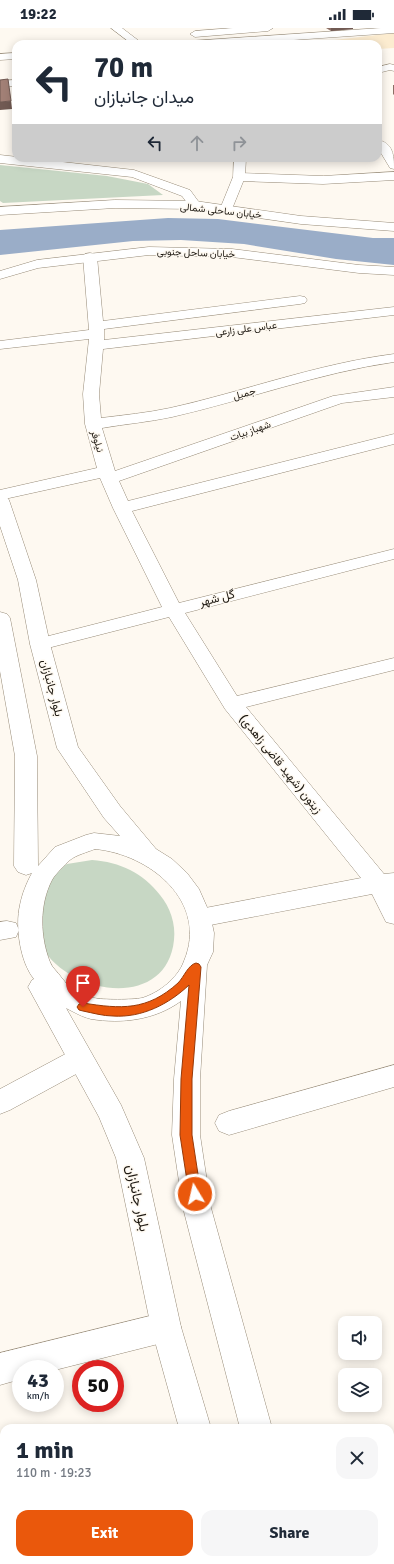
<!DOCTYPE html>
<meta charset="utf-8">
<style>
body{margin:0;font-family:Signika,Vazirmatn,sans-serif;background:#f6f6f7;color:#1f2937;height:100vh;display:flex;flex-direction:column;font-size:15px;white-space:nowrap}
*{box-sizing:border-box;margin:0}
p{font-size:13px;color:#747a83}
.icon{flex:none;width:22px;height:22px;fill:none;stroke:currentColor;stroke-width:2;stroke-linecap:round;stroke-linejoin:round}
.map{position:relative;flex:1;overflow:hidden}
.sheet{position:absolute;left:0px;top:1396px;width:394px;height:140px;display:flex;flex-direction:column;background:#fff;border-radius:12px 12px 0 0;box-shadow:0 2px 10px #0003}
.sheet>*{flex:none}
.hud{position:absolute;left:12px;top:12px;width:370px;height:122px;border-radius:12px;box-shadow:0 2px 10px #0003;background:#fff;color:#1f2937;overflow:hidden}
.controls{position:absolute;left:338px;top:1288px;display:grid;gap:8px}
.controls a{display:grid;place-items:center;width:44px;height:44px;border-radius:8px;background:#fff;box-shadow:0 2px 10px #0003;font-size:20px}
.speed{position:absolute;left:12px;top:1332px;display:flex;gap:8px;font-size:20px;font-weight:700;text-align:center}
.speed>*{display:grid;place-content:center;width:52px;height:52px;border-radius:50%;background:#fff;box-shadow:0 2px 10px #0003;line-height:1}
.speed small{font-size:10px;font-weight:400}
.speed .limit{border:6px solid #d22;background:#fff;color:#111}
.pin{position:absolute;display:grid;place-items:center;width:34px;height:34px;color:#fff;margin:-41px -17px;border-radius:50% 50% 50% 0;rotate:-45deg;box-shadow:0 0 4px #0007}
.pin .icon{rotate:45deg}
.me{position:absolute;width:44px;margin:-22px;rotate:351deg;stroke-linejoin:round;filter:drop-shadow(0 0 3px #0008)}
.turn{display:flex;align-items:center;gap:14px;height:84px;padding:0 16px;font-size:18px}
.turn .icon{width:52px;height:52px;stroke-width:2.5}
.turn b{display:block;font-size:28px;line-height:34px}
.lanes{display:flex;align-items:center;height:38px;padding:0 16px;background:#0003;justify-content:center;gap:20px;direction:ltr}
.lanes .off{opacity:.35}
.round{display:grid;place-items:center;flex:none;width:42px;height:42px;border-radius:12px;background:#f6f6f7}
.headline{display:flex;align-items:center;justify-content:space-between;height:68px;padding:0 16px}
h1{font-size:24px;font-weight:700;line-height:30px}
.action{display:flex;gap:8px;margin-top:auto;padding:8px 16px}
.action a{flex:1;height:46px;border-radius:12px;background:#ea580c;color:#fff;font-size:16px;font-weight:700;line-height:46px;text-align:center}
.action a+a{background:#f6f6f7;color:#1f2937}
.status{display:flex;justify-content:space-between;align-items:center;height:28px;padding:0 20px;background:#fff;direction:ltr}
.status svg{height:11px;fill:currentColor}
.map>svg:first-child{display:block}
</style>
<div class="status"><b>19:22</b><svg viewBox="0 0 49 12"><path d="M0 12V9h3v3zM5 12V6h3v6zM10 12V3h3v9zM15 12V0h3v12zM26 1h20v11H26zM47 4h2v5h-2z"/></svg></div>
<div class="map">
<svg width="394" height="1536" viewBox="0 0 394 1536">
<rect width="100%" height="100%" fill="#fef9f1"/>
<!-- built -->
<polygon fill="#fcecd0" points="394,5 394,20 378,21 378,16 300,16"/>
<!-- green -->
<g fill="#c7d7c4">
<polygon points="0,137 107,148 148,156 163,167 3,175 0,173"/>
<path d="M92,832c28,2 51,13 68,35 10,12 16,29 14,45 -7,70 -104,56 -132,7 -4,-8 -6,-18 -9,-26l23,-51 11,-6z"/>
</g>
<!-- water -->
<polygon fill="#9aadc8" points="168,190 218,191 373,210 394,210 394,237 336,231 244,216 181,212 133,213 0,227 0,202"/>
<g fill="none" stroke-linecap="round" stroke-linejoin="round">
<defs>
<g id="minor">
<polygon points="233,0 273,0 268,3 195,9 190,6 195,3"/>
<polygon points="390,36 394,37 394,43 390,42 378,45 378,39"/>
<polygon points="16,52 16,58 0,59 0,53"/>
<path d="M378,112c15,3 16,15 16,29l-4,-1 -12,-20z"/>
<polygon points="0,127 134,142 190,162 201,177 199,180 191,180 182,168 132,149 0,135"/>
<polygon points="394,144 394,152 323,156 239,153 235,152 233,149 235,146 239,145 323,148"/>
<path d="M90,225l5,1 2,3 6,64 197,-25 5,1 2,3 -2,3 -5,1 -196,25v11l290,-33v8l-291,34 -4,45 2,24c23,-3 46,-5 69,-10 76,-17 146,-44 224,-54v8c-76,11 -148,38 -222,55 -23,5 -47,7 -70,11l13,43 218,-75 61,-9v10l-52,6 -223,78 9,20 266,-67v10l-262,67 47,92 215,-54v10l-209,54 52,83 157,-38v12l-148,37 138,167 10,-1v51l-8,-2 -14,-28 -172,33 -8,-2 -4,-7 4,-7 8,-2 161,-31 -136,-169 -56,-92 -129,33 -7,-2 -3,-4 3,-4 129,-33 -49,-99 -13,-30 -100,22v-10l97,-22 -12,-44 -2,-30 6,-55 -89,10v-8l89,-11 -6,-73 2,-3z"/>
<polygon points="7,893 16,895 19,902 16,909 0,912 0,894"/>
<polygon points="80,1020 89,1023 93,1031 89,1039 10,1082 0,1086 0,1061 71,1023"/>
<polygon points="394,1037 394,1059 229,1107 219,1103 215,1095 219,1087 229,1083"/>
<polygon points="166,1284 177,1288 181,1299 177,1310 166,1314 55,1342 55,1341 21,1341 21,1351 0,1357 0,1325"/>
</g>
<g id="tertiary">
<polygon points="111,0 122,0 143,16 132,16"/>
<polygon points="381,0 394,0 394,5 234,16 186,16 191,13"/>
<polygon points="16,25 16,31 0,32 0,26"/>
<polygon points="234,130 246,130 245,149 232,181 230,184 222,184 220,181 233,149"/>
</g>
<g id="secondary">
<polygon points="115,172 195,173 301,188 394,195 394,203 301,196 195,181 115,180 0,187 0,179"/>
<polygon points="149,219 232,221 359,237 394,239 394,247 359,245 232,229 149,227 38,240 0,251 0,243 37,232"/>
<path d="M0,467l6,1 3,4 27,80 14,64 28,103 42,59 36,43 16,10 15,14 12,16 11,25 4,19 -1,19 -6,13 -7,114v56l11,73 61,220h-32l-57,-220 -11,-73 2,-56 7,-78c-26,19 -59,23 -90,18 -9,-2 -17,-7 -25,-11l55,97 23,53 37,169 30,101h-32l-28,-101 -35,-169 -17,-41 -71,-130 4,-7 2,-1c-14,-17 -19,-53 -14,-74 2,-11 7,-23 12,-32l-6,2 -8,-3 -4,-6 1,-110 -15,-85v-59l7,2 3,4 27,138 1,110 17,-19 31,-12 8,-2 26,3 -16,-18 -47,-70 -27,-104 -12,-64 -18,-54zM95,821c55,5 114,53 89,112 -6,17 -25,32 -42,37 -9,2 -40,2 -48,0 -8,-2 -19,-8 -25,-12 -3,-2 -5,-6 -8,-9 -3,-5 -9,-9 -11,-15 -10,-25 -11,-57 2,-82 4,-7 13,-15 18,-20 6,-5 18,-8 25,-11z"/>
<polygon points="212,1532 246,1532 247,1536 213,1536"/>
<polygon points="275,1532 309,1532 310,1536 276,1536"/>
</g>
</defs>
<!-- minor casing -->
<use href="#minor" stroke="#978b78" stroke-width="1"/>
<!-- tertiary casing -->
<use href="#tertiary" stroke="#978b78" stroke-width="1"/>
<!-- secondary casing -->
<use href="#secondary" stroke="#978b78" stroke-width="1"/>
<!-- minor -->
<use href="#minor" fill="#fff" fill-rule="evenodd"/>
<!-- tertiary -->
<use href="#tertiary" fill="#fff" fill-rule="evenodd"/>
<!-- secondary -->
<use href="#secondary" fill="#fff" fill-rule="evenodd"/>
</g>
<!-- wall -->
<g fill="#8b6e65">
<polygon points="326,0 353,0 353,1 331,3"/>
<polygon points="393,57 394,57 394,67 393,66"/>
</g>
<!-- shaded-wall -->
<g fill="#715a53">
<polygon points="331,0 353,0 353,1 331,3"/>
<polygon points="11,73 12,81 0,82 0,74"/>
</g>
<!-- building -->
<polygon fill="#a28076" stroke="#715a53" points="8,51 11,73 0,74 0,52"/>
<!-- route -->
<path fill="#ea580c" stroke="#983908" d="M196,935l3,1 2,3 -9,112v56l9,59 -2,3 -4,2 -4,-2 -2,-3 -9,-59 1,-56 8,-94c-20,19 -47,33 -76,31 -10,0 -20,-3 -30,-5l-4,-1 -2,-3 2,-3 4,-1c38,6 64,8 95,-20 6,-6 10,-18 18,-20z"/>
<g text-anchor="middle" stroke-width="3" stroke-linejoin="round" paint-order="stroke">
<!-- far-street labels -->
<g font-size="10" fill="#1e1912" stroke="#fef9f1">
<text transform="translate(221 182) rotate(6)" y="4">خیابان ساحلی شمالی</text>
<text transform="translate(196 224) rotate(2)" y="4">خیابان ساحل جنوبی</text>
<text transform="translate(246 300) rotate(-7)" y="4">عباس علی زارعی</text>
<text transform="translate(244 365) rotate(-15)" y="4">جمیل</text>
<text transform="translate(250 402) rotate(-19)" y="4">شهباز بیات</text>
<text transform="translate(98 413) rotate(73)" y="4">نیلوفر</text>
</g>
<!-- street labels -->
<g font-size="12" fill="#1e1912" stroke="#fef9f1">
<text transform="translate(217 570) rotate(-14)" y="4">گل شهر</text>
<text transform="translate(52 660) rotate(75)" y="4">بلوار جانبازان</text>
<text transform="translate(281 736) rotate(51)" y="4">زیتون (شهید قاضی زاهدی)</text>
</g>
<!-- near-street labels -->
<g font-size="14" fill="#1e1912" stroke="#fef9f1">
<text transform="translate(138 1170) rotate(78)" y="5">بلوار جانبازان</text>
</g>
</g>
</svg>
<div class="controls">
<a><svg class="icon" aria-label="sound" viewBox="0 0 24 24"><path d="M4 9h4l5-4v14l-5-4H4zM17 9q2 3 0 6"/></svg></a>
<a><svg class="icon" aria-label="layers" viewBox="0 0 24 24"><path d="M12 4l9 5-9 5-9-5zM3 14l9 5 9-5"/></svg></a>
</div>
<div class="speed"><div>43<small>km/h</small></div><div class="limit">50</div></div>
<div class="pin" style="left:83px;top:979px;background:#d93025"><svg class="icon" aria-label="arrive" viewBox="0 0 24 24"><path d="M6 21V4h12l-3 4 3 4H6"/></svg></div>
<svg class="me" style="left:195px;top:1166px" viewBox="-20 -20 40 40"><circle r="17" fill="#ea580c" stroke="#fff" stroke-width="3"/><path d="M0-11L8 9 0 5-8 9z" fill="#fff"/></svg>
<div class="hud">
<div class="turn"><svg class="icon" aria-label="left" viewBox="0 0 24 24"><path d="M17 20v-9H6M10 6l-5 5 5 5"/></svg><div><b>70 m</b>میدان جانبازان</div></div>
<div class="lanes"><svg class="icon" aria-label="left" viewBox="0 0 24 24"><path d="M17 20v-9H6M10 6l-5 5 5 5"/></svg><svg class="icon off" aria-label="ahead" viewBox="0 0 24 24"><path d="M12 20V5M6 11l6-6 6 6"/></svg><svg class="icon off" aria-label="right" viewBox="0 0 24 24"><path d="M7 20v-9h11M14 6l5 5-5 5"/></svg></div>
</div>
<section class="sheet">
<div class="headline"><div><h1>1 min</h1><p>110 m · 19:23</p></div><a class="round"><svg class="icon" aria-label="close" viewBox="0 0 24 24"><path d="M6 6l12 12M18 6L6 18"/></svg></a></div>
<div class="action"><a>Exit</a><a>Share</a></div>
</section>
</div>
